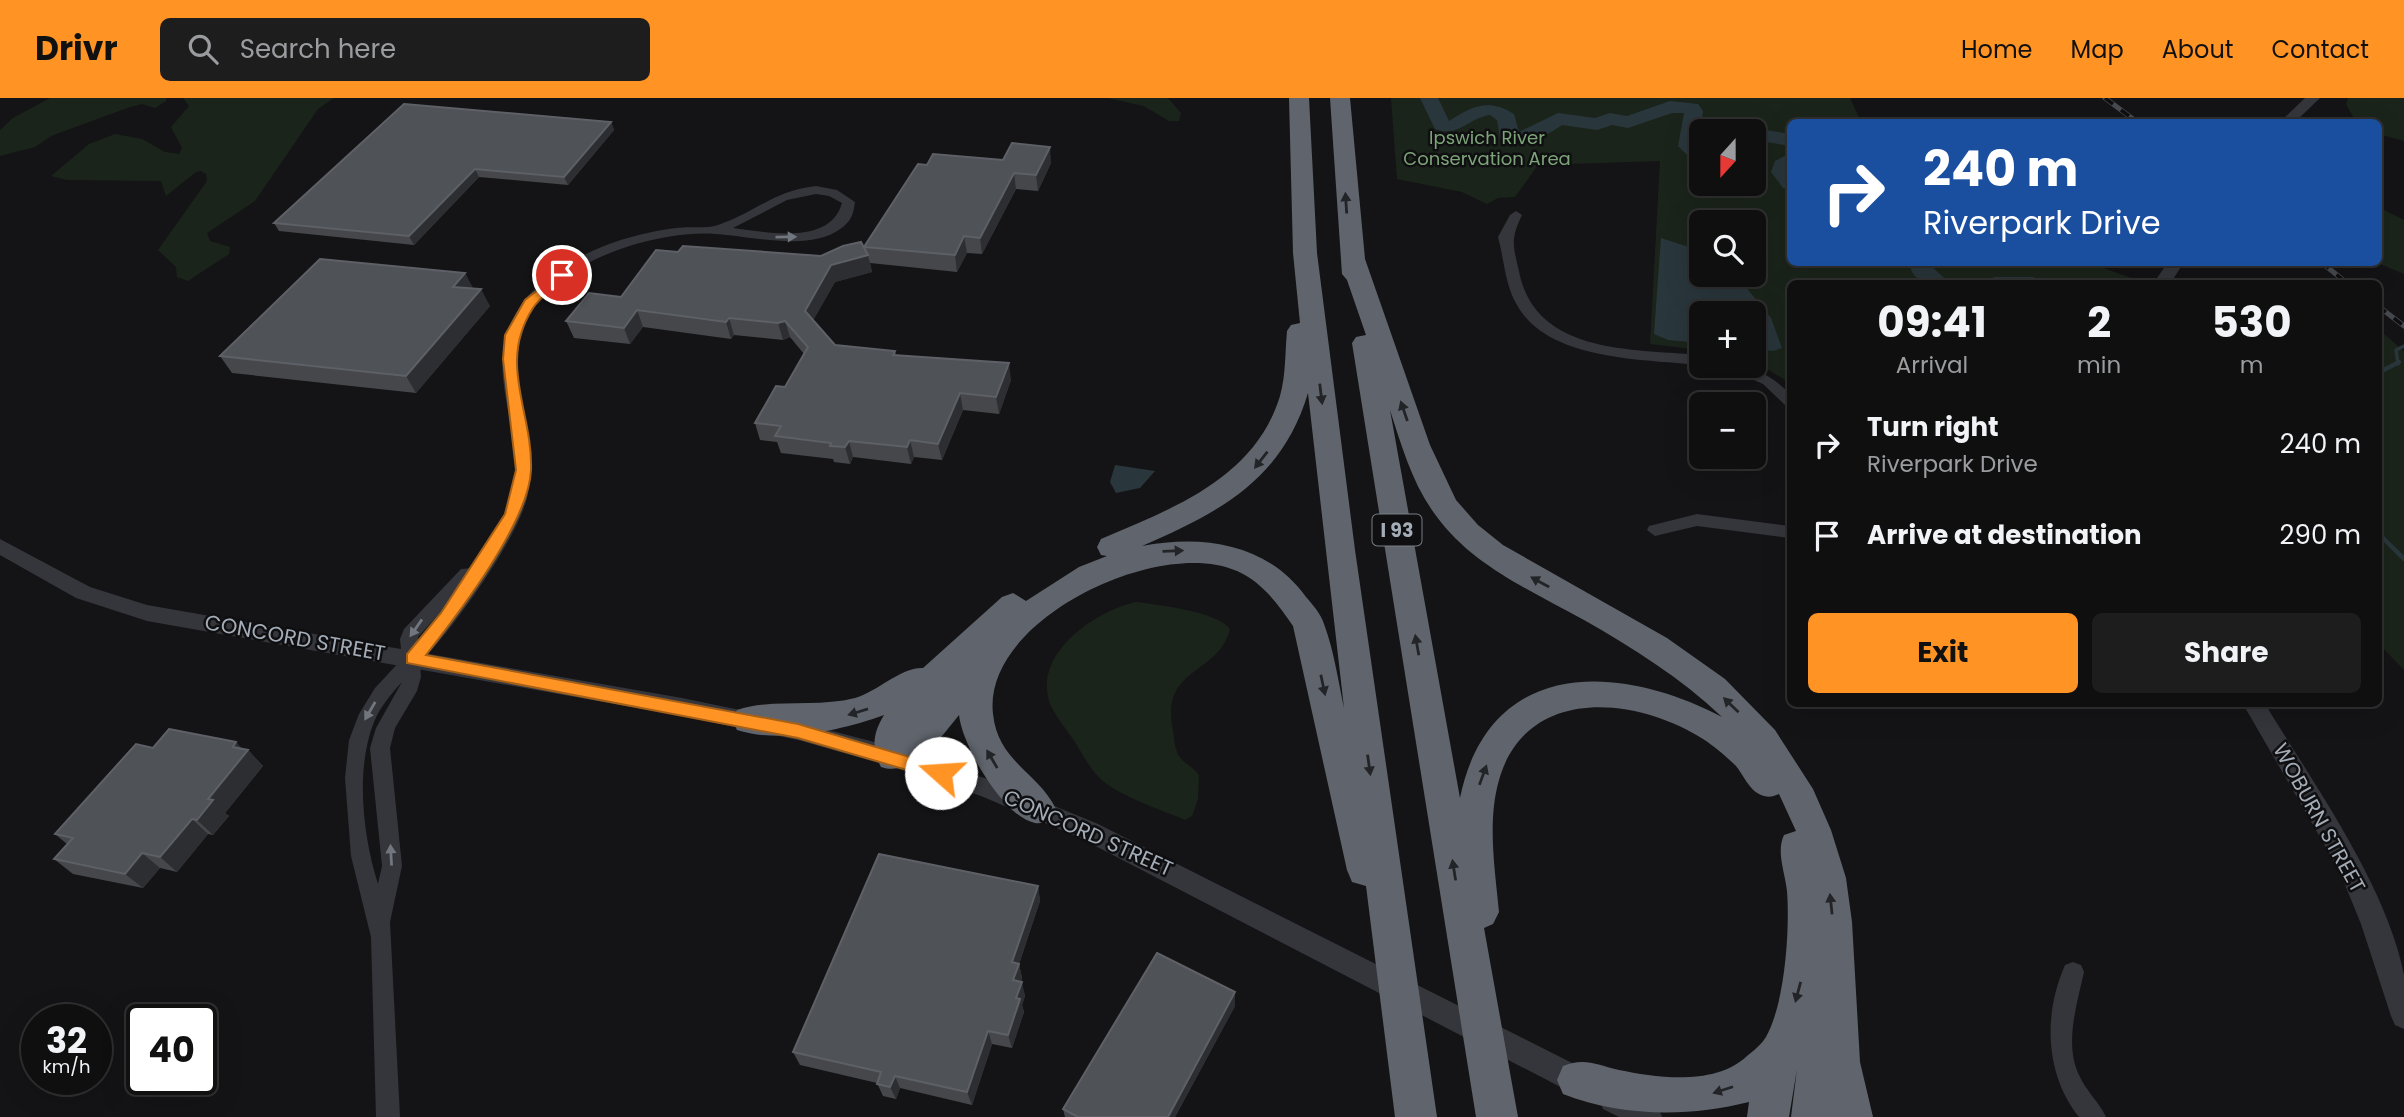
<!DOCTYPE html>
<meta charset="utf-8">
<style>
body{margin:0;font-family:Poppins,sans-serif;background:#1d1d1e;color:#f1f3f6;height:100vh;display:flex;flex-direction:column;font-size:26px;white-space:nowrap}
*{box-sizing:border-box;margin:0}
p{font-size:23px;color:#9b9c9f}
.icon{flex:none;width:38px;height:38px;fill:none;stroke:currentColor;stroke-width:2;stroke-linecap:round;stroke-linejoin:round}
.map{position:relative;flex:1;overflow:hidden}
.drawer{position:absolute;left:1787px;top:182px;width:595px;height:427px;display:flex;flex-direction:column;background:#0f0f10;border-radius:10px;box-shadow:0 7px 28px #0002,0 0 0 2px #2f2f30}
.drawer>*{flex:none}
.banner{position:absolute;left:1787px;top:21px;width:595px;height:147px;border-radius:10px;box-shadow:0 7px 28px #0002,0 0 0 2px #2f2f30;background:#1a4fa0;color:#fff;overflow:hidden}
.needle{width:46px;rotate:201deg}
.controls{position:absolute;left:1689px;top:21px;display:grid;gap:14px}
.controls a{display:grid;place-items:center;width:77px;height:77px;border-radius:10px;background:#0f0f10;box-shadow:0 7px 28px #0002,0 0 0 2px #2f2f30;font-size:35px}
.speed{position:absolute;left:21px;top:906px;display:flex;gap:14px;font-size:35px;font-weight:700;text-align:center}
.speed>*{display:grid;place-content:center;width:91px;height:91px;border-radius:50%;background:#0f0f10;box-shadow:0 7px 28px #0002,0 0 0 2px #2f2f30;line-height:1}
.speed small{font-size:18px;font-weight:400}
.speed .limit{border:4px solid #111;border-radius:10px;background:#fff;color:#111}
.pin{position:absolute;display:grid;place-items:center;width:60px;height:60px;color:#fff;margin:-30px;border:4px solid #fff;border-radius:50%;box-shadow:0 2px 7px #0007}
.me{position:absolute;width:77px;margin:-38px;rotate:289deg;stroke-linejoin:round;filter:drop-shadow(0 0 5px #0008)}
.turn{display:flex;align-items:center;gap:24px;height:147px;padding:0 21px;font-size:32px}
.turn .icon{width:91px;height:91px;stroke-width:2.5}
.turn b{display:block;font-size:49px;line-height:60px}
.eta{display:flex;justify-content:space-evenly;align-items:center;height:119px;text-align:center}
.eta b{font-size:42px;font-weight:700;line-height:49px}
.cta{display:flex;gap:14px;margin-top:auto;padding:14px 21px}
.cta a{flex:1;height:80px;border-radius:10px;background:#ff9323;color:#111;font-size:28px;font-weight:700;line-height:80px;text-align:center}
.cta a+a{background:#1d1d1e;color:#f1f3f6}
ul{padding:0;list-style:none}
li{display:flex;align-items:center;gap:21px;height:91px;padding:0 21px}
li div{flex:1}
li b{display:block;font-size:26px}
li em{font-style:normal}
header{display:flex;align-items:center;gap:42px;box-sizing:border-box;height:98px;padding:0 35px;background:#ff9323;color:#111}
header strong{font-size:33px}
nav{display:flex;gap:38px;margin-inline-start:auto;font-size:24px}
.search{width:490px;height:63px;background:#1d1d1e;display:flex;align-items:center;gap:18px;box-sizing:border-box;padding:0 24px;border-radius:10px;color:#9b9c9f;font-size:26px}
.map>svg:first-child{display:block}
</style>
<header>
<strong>Drivr</strong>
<div class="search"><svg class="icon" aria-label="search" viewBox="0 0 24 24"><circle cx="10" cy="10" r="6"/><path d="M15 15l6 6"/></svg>Search here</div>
<nav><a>Home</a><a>Map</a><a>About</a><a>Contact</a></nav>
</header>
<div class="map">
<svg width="2404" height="1019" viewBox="0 0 2404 1019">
<rect width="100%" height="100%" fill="#141416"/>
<!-- green -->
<g fill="#1b241b" fill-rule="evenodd">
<polygon points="50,0 166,0 166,3 155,10 142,6 130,9 51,38 35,49 0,58 0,32 13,20"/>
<polygon points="183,0 334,0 318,11 255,103 207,135 210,143 230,149 229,156 188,183 177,179 176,169 158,152 207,83 206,76 201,73 196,74 166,98 161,83 67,82 51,78 89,46 115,36 142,41 165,54 179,56 182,50 171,29 189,8"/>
<polygon points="1108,0 1168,0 1181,15 1179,23 1169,23 1144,8"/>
<path d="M1391,0h459l11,24h-71v140l299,1 54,19 -353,2v99l-36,-22v-48h-53v37l-51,-6 10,-183 -122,4 -23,32 -17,1 -11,6 -25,-12 -65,-13zM1701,33h53v53h-53zM1701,124h53v53h-53z"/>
<polygon points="2348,0 2404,0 2404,43 2378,36 2378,24 2356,24 2346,6"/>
<polygon points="2378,109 2404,122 2404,176 2378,165"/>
<polygon points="2378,231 2404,253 2404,572 2378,545"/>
<path d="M1136,504c22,3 80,9 94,27 -11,45 -67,38 -58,96 2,8 2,19 5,27 3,10 16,14 22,23l-1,24 -6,17 -7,4c-23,-10 -63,-23 -82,-39 -12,-10 -20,-26 -28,-39 -8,-12 -18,-24 -24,-36 -21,-51 44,-95 85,-104z"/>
</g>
<!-- water -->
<g fill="#29363b">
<polygon points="1661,140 1701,153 1701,177 1736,177 1771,220 1782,250 1773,253 1754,251 1754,215 1701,215 1701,245 1668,242 1654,236"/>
<polygon points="1115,367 1155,373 1140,390 1116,395 1110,384"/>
</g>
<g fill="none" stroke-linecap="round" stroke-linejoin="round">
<!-- stream-far1 -->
<polyline stroke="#29363b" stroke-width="3.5" points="2398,266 2396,252 2404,248"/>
<!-- stream -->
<g stroke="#29363b" stroke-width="4.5">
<polyline points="2378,275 2399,264"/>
<polyline points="2378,435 2404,461"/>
</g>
<!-- river -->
<g fill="#29363b" fill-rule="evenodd">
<path d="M1420,0h18l11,23c23,-15 40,-23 65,-7l5,18 39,-19 37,5 15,-5 17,3 43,-15 28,3 5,7 -5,34 3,2v17l-7,-2 -16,-16 6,-33h-12l-44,15 -16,-3 -15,5 -35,-5c-20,14 -38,21 -62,13l-3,-18 -7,-5c-22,3 -31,23 -55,14z"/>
<polygon points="1754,30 1790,36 1790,48 1754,42 1754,33 1746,33"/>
<polygon points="1790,55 1790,92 1783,90 1771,74 1775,63"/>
<path d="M1910,164h22v5l19,17c-16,0 -41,1 -41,-22z"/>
<polygon points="1994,179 2033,179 2044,186 1983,186"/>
</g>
<!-- minor -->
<g fill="#34363b" fill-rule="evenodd">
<path d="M816,88l21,4 18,12c-1,6 -2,15 -7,20 -29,33 -95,14 -133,12 -14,-1 -29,0 -42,2 -41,6 -85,22 -117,48 -75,63 -14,132 -28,210 -9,44 -76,136 -108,169l1,14 -4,14 -22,37 -5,20 12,118 -12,56 10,195h-24l-5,-180 -20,-81 -6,-78 4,-38 10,-26 16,-26 27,-29 -2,-20 4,-10 57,-60 12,-1c18,-29 40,-60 42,-96 1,-32 -9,-63 -12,-94 -6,-70 42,-108 101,-132 23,-9 48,-15 72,-18 13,-2 30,1 42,-3 37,-12 54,-34 98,-39zM816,96l13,2 13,7c-12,43 -75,29 -109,25l54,-28zM448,506l-30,39v-6zM402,584l-26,46 -6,20 12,118 -4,18c-15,-47 -23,-115 -4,-162 6,-15 17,-28 28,-40z"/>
<path d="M1516,113l6,4c-13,27 -8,32 -2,61 19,79 116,73 181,79v10c-56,-6 -153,-4 -184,-60 -12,-20 -13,-46 -19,-68l12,-22z"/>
<path d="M1727,268c27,0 44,9 63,28v13l-5,-2 -22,-21 -34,-15z"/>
<polygon points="1697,416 1790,428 1790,440 1697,428 1655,438 1647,432 1649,428"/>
<path d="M2073,864l8,3 3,7c-7,32 -20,72 -5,103 7,16 20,27 27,42h-27c-34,-43 -36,-102 -14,-152z"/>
</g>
<!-- tertiary -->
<g fill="#34363b" fill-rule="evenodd">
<polygon points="2305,0 2320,0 2295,24 2280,24"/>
<polygon points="2168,164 2184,164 2170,186 2153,186"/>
<polygon points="0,441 90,489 147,507 682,600 798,624 893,649 996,684 1098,726 1594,976 1598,986 1594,996 1584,1000 1574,996 1080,740 981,698 893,669 798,642 682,618 147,523 76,500 0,457"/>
<path d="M2243,606h22c47,77 122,182 139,271 0,17 0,37 0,54l-9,-4 -4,-9 -30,-92 -22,-54z"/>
<polygon points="1613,987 1658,1009 1662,1019 1619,1019 1603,1011 1599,1001 1603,991"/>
</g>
<!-- motorway -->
<g fill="#60656d" fill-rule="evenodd">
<path d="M1289,0h20l8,155 38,297 82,567h-42l-29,-231 -14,-4 -5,-12 -54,-244c-15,-22 -31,-44 -56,-55 -78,-35 -255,49 -244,143 5,48 45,58 63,95l-5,11c-6,2 -11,4 -16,3 -32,-6 -73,-78 -76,-108 -18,22 -46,63 -78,52 -10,-19 -8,-34 3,-52 -40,15 -105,29 -147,15l-5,-10 5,-10c35,-12 79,-2 118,-12 22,-6 46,-31 68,-30l79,-71 11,-4 13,8 53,-34 28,-11 -6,-1 -4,-8 4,-8c73,-31 154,-61 179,-143 6,-21 5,-44 7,-65l4,-6 9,-2 -7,-70zM1308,295l36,315c-6,-28 -10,-57 -20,-84 -3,-10 -11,-19 -18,-27 -38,-53 -102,-63 -164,-51 78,-34 140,-66 166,-153z"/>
<path d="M1330,0h20l15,161 65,186 26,55 22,25 25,20 164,93 58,41 50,51 38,59 18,41 15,48 6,44 8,140 13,55h-82l6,-48 -8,48h-42l2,-15c-60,15 -127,15 -186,-8l-6,-14 6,-14c21,-9 35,-1 56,4 39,8 96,16 128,-14 6,-5 15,-12 19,-19 19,-34 24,-107 21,-146 -2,-19 -11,-39 -3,-56l12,-4 -17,-37c-7,3 -12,4 -20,0 -9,-4 -16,-19 -23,-28 -9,-9 -22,-20 -33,-27 -67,-43 -177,-54 -204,41 -12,42 -4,89 0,132l-6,12 -9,4 34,189h-42l-124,-774 4,-6 10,-2 -19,-55 -5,-6zM1390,312c12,37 23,76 47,107 36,49 95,74 147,103 49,28 97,58 138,97 -103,-54 -233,-60 -262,81z"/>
</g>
<defs>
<g id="rail">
<polyline points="2105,0 2137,24"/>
<polyline points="2321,164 2348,186"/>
<polyline points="2378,208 2404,228"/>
</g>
</defs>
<!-- rail casing -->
<use href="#rail" stroke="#474b50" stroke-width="5"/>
<!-- rail -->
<use href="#rail" stroke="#0f0f11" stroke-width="3.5" stroke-dasharray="10" stroke-linecap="butt"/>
</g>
<!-- wall -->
<g fill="#45474b">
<polygon points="611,24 614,32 568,87 479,79 414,147 279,133 274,125"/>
<polygon points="1003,62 1051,65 1038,93 1016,91 982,156 967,155 957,174 870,165 872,174 835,184 813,222 835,247 895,253 896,257 1011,282 999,316 963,312 942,362 914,359 911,366 853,359 850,366 834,364 833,361 781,355 777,344 760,342 755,325 785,289 804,256 790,239 783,242 734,237 731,241 643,229 630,246 574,240 566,223 621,199 678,154 821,158 864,149 927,67"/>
<polygon points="465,175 473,191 490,208 416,295 232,275 220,258"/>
<polygon points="236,644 242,651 248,652 263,668 225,715 229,718 213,737 208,736 177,774 160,770 143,790 73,776 54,761 67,746 55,736 153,650"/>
<polygon points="1038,788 1040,803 1019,866 1022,880 1021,884 1025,898 1022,907 1024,914 1012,950 992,946 972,1007 900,990 896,1001 883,998 877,985 800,967 793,954"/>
<polygon points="1235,894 1235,908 1175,1019 1065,1019 1063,1011"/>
</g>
<!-- shaded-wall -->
<g fill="#2d2e31">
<polygon points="611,24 614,32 568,87 564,79"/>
<polygon points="1050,49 1051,65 1038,93 1036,77"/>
<polygon points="475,71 479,79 414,147 409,138"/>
<polygon points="1014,75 1016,91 982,156 980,140"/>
<polygon points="964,138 967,155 957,174 955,157"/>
<polygon points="868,157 872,174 835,184 809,230 805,213 831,167"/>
<polygon points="465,175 474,192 453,189"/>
<polygon points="481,191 490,208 416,295 406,278"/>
<polygon points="637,212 643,229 630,246 624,230"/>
<polygon points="729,220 734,237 731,241 726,224"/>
<polygon points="785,223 790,239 783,242 778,225"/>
<polygon points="1009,265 1011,282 999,316 996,299"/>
<polygon points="960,295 963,312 942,362 938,346"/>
<polygon points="910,342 914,359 911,366 907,349"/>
<polygon points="849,343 853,359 850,366 845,349"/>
<polygon points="236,644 246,655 248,652 263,668 225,715 229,718 213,737 197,722 233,649"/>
<polygon points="192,721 208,736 177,774 160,759"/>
<polygon points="142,755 160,770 143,790 125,776"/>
<polygon points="1038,788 1040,803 1019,866 1022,880 1017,896 1013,882 1012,864"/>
<polygon points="1022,884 1025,898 1022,907 1024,914 1012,950 1008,937 1016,900"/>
<polygon points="1235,894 1235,908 1175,1019 1168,1019"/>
<polygon points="988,933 992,946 972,1007 967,994"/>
<polygon points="895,978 900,990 896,1001 890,989"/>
</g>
<!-- building -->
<g fill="#4f5257" stroke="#5d6066" stroke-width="2">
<polygon points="404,6 611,24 564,79 475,71 409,138 274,125"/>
<polygon points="1012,45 1050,49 1036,77 1014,75 980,140 964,138 955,157 864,149 918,66 927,67 933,56 1003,62"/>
<polygon points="861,144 868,157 831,167 805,213 835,247 895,253 893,257 1009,265 996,299 960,295 938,346 910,342 907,349 849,343 845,349 830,348 831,345 775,338 781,328 755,325 776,288 785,289 808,249 785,223 778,225 729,220 726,224 637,212 624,230 566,223 589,195 621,199 656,152 678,154 683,148 821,158 843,148"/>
<polygon points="320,161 465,175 453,189 481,191 406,278 220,258"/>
<polygon points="169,631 236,644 233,649 248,652 208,701 213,702 197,722 192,721 160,759 142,755 125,776 54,761 73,740 55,736 136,646 153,650"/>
<polygon points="879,756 1038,788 1012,864 1019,866 1013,882 1022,884 1016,900 1020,901 1008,937 988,933 967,994 895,978 890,989 877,986 881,974 793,954"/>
<polygon points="1157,855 1235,894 1168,1019 1078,1019 1063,1011"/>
</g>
<!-- one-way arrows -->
<defs><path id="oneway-solid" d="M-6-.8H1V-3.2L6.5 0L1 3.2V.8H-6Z" transform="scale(1.75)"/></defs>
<g fill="#232428">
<use href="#oneway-solid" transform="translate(1346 105) rotate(-94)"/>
<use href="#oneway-solid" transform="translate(1321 296) rotate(83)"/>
<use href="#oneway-solid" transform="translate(1404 313) rotate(-109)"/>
<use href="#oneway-solid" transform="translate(1261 362) rotate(128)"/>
<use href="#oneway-solid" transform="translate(1173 453) rotate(-2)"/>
<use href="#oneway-solid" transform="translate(1540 484) rotate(-151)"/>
<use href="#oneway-solid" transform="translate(1417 547) rotate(-100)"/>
<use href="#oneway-solid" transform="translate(1323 587) rotate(78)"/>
<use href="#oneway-solid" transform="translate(1731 607) rotate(-136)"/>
<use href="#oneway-solid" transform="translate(858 614) rotate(163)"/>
<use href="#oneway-solid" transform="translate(992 661) rotate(-120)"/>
<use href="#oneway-solid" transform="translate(1369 667) rotate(82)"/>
<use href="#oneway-solid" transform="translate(1483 677) rotate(-70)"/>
<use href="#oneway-solid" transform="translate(1454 772) rotate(-99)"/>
<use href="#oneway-solid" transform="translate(1831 806) rotate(-96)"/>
<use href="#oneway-solid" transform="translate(1798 894) rotate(105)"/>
<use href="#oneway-solid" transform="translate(1723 992) rotate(162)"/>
</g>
<g fill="#72777f">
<use href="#oneway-solid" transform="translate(786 139) rotate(-1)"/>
<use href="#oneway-solid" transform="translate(416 530) rotate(125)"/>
<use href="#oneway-solid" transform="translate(370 613) rotate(120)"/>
<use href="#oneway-solid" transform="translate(391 757) rotate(-93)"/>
</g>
<!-- route -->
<path fill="#ff9323" stroke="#a66017" stroke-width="2" d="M562,173l6,4c-10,12 -27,20 -35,33 -36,56 0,103 -2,162 -2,52 -72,143 -105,185l372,69 149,44 3,5 -3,5 -6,2 -143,-42 -391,-75v-9l34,-41 64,-99 11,-44 -13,-111 2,-24 20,-35z"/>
<g text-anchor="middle" stroke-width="5" stroke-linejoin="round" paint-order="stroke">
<!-- far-park labels -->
<g font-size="18" fill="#7da479" stroke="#0f0f11">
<text x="1487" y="46">Ipswich River<tspan x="1487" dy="21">Conservation Area</tspan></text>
</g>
<!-- shield labels -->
<rect fill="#0f0f11" stroke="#777e85" stroke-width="2" x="1372.5" y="416.5" width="49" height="31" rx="5"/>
<g font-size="19" font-weight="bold" fill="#a4adb7">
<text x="1397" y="439">I 93</text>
</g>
<!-- street labels -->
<g font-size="21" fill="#a4adb7" stroke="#0f0f11">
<text transform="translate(295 540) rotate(10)" y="7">CONCORD STREET</text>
<text transform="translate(2319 720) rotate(61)" y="7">WOBURN STREET</text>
<text transform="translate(1088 735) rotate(24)" y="7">CONCORD STREET</text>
</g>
</g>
</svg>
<div class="controls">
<a><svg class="needle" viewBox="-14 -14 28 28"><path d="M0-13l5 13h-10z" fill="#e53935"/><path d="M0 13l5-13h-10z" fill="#9b9c9f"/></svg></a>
<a><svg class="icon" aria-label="search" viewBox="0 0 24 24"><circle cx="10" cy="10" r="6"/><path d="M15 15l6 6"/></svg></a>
<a>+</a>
<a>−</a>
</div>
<div class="speed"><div>32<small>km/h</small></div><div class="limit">40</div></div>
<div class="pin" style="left:562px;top:177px;background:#d93025"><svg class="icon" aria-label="arrive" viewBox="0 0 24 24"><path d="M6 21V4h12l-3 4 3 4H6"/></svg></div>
<svg class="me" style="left:941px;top:675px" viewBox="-20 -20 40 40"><circle r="19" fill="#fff"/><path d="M0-13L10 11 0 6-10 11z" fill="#ff9323"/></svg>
<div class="banner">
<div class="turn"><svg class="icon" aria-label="right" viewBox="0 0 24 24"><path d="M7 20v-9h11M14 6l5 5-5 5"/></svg><div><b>240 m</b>Riverpark Drive</div></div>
</div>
<section class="drawer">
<div class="eta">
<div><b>09:41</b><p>Arrival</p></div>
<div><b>2</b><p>min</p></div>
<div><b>530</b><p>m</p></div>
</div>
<ul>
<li><svg class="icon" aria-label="right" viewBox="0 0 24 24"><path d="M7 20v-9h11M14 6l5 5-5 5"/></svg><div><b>Turn right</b><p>Riverpark Drive</p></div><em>240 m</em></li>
<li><svg class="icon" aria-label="arrive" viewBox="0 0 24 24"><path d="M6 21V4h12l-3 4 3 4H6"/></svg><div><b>Arrive at destination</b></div><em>290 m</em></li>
</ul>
<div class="cta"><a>Exit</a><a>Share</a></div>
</section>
</div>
